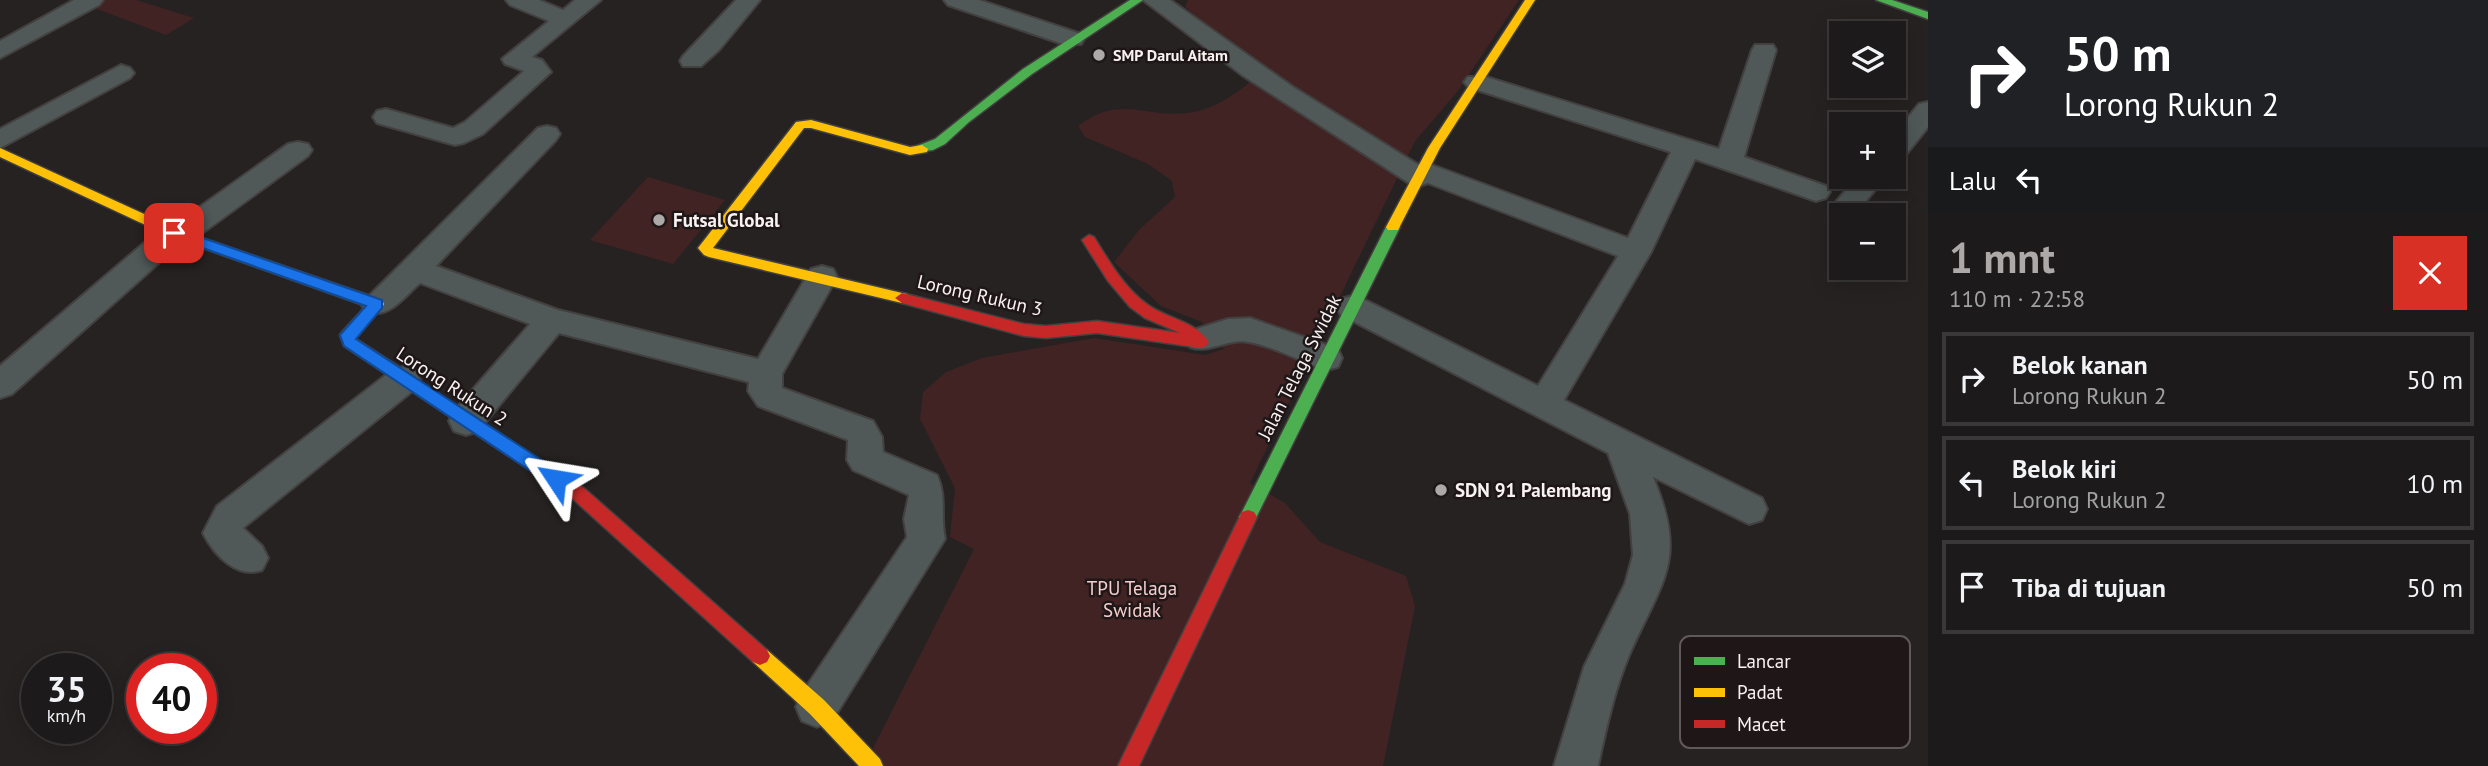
<!DOCTYPE html>
<html lang="id">
<meta charset="utf-8">
<style>
body{margin:0;font-family:"PT Sans",sans-serif;background:#252323;color:#f1f3f6;height:100vh;display:flex;flex-direction:column;font-size:26px;white-space:nowrap}
*{box-sizing:border-box;margin:0}
p{font-size:23px;color:#a0a1a2}
.icon{flex:none;width:38px;height:38px;fill:none;stroke:currentColor;stroke-width:2;stroke-linecap:round;stroke-linejoin:round}
.map{position:relative;flex:1;overflow:hidden}
.side{display:flex;flex-direction:column;background:#1c1a1a;width:560px}
.side>*{flex:none}
.hud{background:#202124;color:#fff;overflow:hidden}
.fabs{position:absolute;left:1829px;top:21px;display:grid;gap:14px}
.fabs a{display:grid;place-items:center;width:77px;height:77px;border-radius:0px;background:#1c1a1a;box-shadow:0 4px 18px #0003,0 0 0 2px #3a3839;font-size:35px}
.speed{position:absolute;left:21px;top:653px;display:flex;gap:14px;font-size:35px;font-weight:700;text-align:center}
.speed>*{display:grid;place-content:center;width:91px;height:91px;border-radius:50%;background:#1c1a1a;box-shadow:0 4px 18px #0003,0 0 0 2px #3a3839;line-height:1}
.speed small{font-size:18px;font-weight:400}
.speed .limit{border:10px solid #d22;background:#fff;color:#111}
.pin{position:absolute;display:grid;place-items:center;width:60px;height:60px;color:#fff;margin:-30px;border-radius:14px;box-shadow:0 4px 10px #0006}
.me{position:absolute;width:77px;margin:-38px;rotate:303deg;stroke-linejoin:round;filter:drop-shadow(0 0 5px #0008)}
.turn{display:flex;align-items:center;gap:24px;height:147px;padding:0 21px;font-size:32px}
.turn .icon{width:91px;height:91px;stroke-width:2.5}
.turn b{display:block;font-size:49px;line-height:60px}
.then{display:flex;align-items:center;height:66px;padding:0 21px;background:#0003;gap:14px;font-size:26px}
.round{display:grid;place-items:center;flex:none;width:74px;height:74px;border-radius:0px;background:#252323}
.overview{display:flex;align-items:center;justify-content:space-between;height:119px;padding:0 21px}
h1{font-size:42px;font-weight:600;line-height:52px;color:#aea9a9}
ul{padding:0;list-style:none}
li{display:flex;align-items:center;gap:21px;height:94px;margin:0 14px 10px;padding:0 7px;border:4px solid #3a3839;border-radius:0px}
li div{flex:1}
li b{display:block;font-size:26px}
li em{font-style:normal}
main{display:flex;flex:1;min-height:0}
.map>svg:first-child{display:block}
</style>
<main>
<div class="map">
<svg width="1928" height="766" viewBox="0 0 1928 766">
<rect width="100%" height="100%" fill="#262222"/>
<!-- green -->
<g fill="#412324">
<polygon points="106,0 136,0 194,18 166,35 92,7"/>
<path d="M1188,0h331l-61,91 -43,50 -165,342 35,20 35,39 86,34 9,30 -32,160h-516l8,-22 99,-195 -24,-12 5,-49 -35,-69 3,-27 23,-20 36,-14 112,-20 111,17 19,-6 -22,-27 -41,-16 -47,-44 25,-32 36,-33 -3,-16 -24,-17 -63,-27 -7,-11c42,-32 65,-8 110,-13 28,-3 55,-24 75,-42l-78,-64z"/>
<polygon points="648,177 725,200 673,264 590,240"/>
</g>
<g fill="none" stroke-linecap="round" stroke-linejoin="round">
<defs>
<g id="street">
<polygon points="74,0 103,0 99,5 0,58 0,41"/>
<polygon points="506,0 539,0 563,10 575,0 601,0 532,57 542,60 551,72 483,134 464,143 455,145 377,123 373,117 377,111 386,109 453,128 465,122 524,71 505,64 502,59 549,21 510,5"/>
<polygon points="736,0 760,0 719,50 701,66 683,66 680,61 683,56"/>
<polygon points="944,0 979,0 1081,34 1084,39 1081,44 1063,44 948,5"/>
<path d="M1143,0h27l123,87 124,77 15,1 196,73 43,-86 -203,-65 -4,-5 4,-5h18l233,72 33,-99 3,-5h18l3,5 -32,107 82,29 4,6 -4,6 -10,3 -121,-42 -44,93 -87,148 198,98 5,11 -5,11 -13,4 -96,-47c35,83 10,102 -23,176 -15,35 -24,75 -32,113h-44l30,-99 41,-83 8,-29 -3,-41 -22,-61 -267,-138 -5,-8 5,-8 11,-3 11,3 175,87 80,-130 -190,-73 -9,3 -10,-3 -167,-108z"/>
<polygon points="121,65 130,68 134,73 130,78 0,148 0,129"/>
<polygon points="1928,102 1928,127 1904,157 1894,159 1894,134 1919,104"/>
<path d="M547,126l9,2 4,6 -4,6 -120,126 122,44 200,49 53,-90 11,-3 11,3 4,8 -55,97v14l91,33 9,16 1,15 54,23c10,22 3,41 8,64l-113,182 -15,6 -15,-6 -6,-14 6,-14 105,-156 -3,-18 5,-24 -56,-25 -6,-10 1,-20 -90,-34 -10,-15 1,-9 -190,-49 -81,98 -12,4 -12,-4 -5,-10 5,-10 76,-87 -110,-41c-17,15 -31,36 -54,29l-5,-8 177,-176z"/>
<polygon points="298,142 308,144 312,150 308,156 190,242 179,245 12,394 0,398 0,366 164,226 176,224 288,144"/>
<polygon points="1857,177 1886,177 1854,215 1841,215 1841,219 1833,217 1829,210"/>
<path d="M1250,318l88,31 4,9 -4,9 -12,3c-25,-8 -52,-24 -78,-28 -20,-4 -38,12 -58,5l-5,-8 5,-8 38,-12z"/>
<path d="M403,367l12,4 5,9 -5,9 -172,139 19,18 6,12 -6,12c-25,9 -48,-15 -59,-37l14,-27 174,-135z"/>
</g>
<g id="fast">
<polygon points="1130,0 1143,0 1032,74 969,122 945,144 933,150 917,152 917,146 935,139 1023,69"/>
<polygon points="1876,0 1892,0 1928,12 1928,19"/>
<polygon points="1393,222 1400,227 1254,522 1248,524 1242,522 1239,517 1242,512 1386,227"/>
</g>
<g id="slow">
<polygon points="1525,0 1535,0 1440,148 1398,230 1388,230 1386,227 1428,148"/>
<polygon points="811,120 910,147 922,145 928,149 927,152 910,155 811,128 804,128 713,248 902,293 907,294 909,298 907,302 902,303 709,257 704,255 698,248 796,122"/>
<polygon points="0,148 179,230 382,300 384,304 382,308 356,336 356,339 419,380 421,384 419,388 407,388 344,346 340,335 343,331 366,306 169,236 0,157"/>
<polygon points="760,647 767,650 824,700 880,759 883,766 859,766 810,714 753,662 750,656 753,650"/>
</g>
<g id="jam">
<path d="M1089,235l5,2c15,24 30,51 54,68 20,14 47,16 61,37l-3,4 -5,2 -104,-15 -51,5 -22,-2 -122,-33 -7,-5 7,-5 122,31 22,2 51,-5 83,12 -35,-15 -15,-11 -22,-26 -26,-41z"/>
<polygon points="413,378 585,489 767,650 770,656 767,662 760,665 753,662 573,499 407,388 405,384 407,380"/>
<polygon points="1248,510 1254,512 1257,517 1139,766 1118,766 1242,512"/>
</g>
</defs>
<!-- street casing -->
<use href="#street" stroke="#434040" stroke-width="4"/>
<!-- fast casing -->
<use href="#fast" stroke="#434040" stroke-width="3"/>
<!-- slow casing -->
<use href="#slow" stroke="#434040" stroke-width="3"/>
<!-- jam casing -->
<use href="#jam" stroke="#434040" stroke-width="3"/>
<!-- street -->
<use href="#street" fill="#505858" fill-rule="evenodd"/>
<!-- fast -->
<use href="#fast" fill="#4caf50" fill-rule="evenodd"/>
<!-- slow -->
<use href="#slow" fill="#ffc107" fill-rule="evenodd"/>
<!-- jam -->
<use href="#jam" fill="#c62828" fill-rule="evenodd"/>
</g>
<!-- route -->
<polygon fill="#1a73e8" stroke="#114b97" stroke-width="2" points="174,228 382,300 382,308 356,339 563,474 565,479 563,484 550,484 344,346 340,335 366,306 169,236 167,233"/>
<!-- markers -->
<g fill="#aea9a9" stroke="#1f1717" stroke-width="2.5">
<circle cx="1099" cy="55" r="7"/>
<circle cx="659" cy="220" r="7"/>
<circle cx="1441" cy="490" r="7"/>
</g>
<g text-anchor="middle" stroke-width="5" stroke-linejoin="round" paint-order="stroke">
<!-- far-poi labels -->
<g font-size="16" font-weight="bold" fill="#f8f2f2" stroke="#1f1717" text-anchor="start">
<text x="1113" y="61">SMP Darul Aitam</text>
</g>
<!-- poi labels -->
<g font-size="19" font-weight="bold" fill="#f8f2f2" stroke="#1f1717" text-anchor="start">
<text x="673" y="227">Futsal Global</text>
<text x="1455" y="497">SDN 91 Palembang</text>
</g>
<!-- street labels -->
<g font-size="19" fill="#f8f2f2" stroke="#1f1717">
<text transform="translate(980 295) rotate(13)" y="7">Lorong Rukun 3</text>
<text transform="translate(1299 367) rotate(-63)" y="7">Jalan Telaga Swidak</text>
<text transform="translate(452 386) rotate(33)" y="7">Lorong Rukun 2</text>
</g>
<!-- park labels -->
<g font-size="19" fill="#f6cdcd" stroke="#1f1717">
<text x="1132" y="595">TPU Telaga<tspan x="1132" dy="22">Swidak</tspan></text>
</g>
</g>
<!-- legend -->
<rect x="1680" y="636" width="230" height="112" rx="10" fill="#1f1717" stroke="#605959" stroke-width="2"/>
<rect x="1694" y="657" width="31" height="8" fill="#4caf50"/>
<rect x="1694" y="688" width="31" height="9" fill="#ffc107"/>
<rect x="1694" y="720" width="31" height="8" fill="#c62828"/>
<g font-size="19" fill="#f8f2f2">
<text x="1737" y="668">Lancar</text>
<text x="1737" y="699">Padat</text>
<text x="1737" y="731">Macet</text>
</g>
</svg>
<div class="fabs">
<a><svg class="icon" aria-label="layers" viewBox="0 0 24 24"><path d="M12 4l9 5-9 5-9-5zM3 14l9 5 9-5"/></svg></a>
<a>+</a>
<a>−</a>
</div>
<div class="speed"><div>35<small>km/h</small></div><div class="limit">40</div></div>
<div class="pin" style="left:174px;top:233px;background:#d93025"><svg class="icon" aria-label="arrive" viewBox="0 0 24 24"><path d="M6 21V4h12l-3 4 3 4H6"/></svg></div>
<svg class="me" style="left:556px;top:479px" viewBox="-20 -20 40 40"><path d="M0-17L14 15 0 8-14 15z" fill="#1a73e8" stroke="#fff" stroke-width="4"/></svg>
</div>
<section class="side">
<div class="hud">
<div class="turn"><svg class="icon" aria-label="right" viewBox="0 0 24 24"><path d="M7 20v-9h11M14 6l5 5-5 5"/></svg><div><b>50 m</b>Lorong Rukun 2</div></div>
<div class="then">Lalu<svg class="icon" aria-label="left" viewBox="0 0 24 24"><path d="M17 20v-9H6M10 6l-5 5 5 5"/></svg></div>
</div>
<div class="overview"><div><h1>1 mnt</h1><p>110 m · 22:58</p></div><a class="round" style="background:#d93025;color:#fff"><svg class="icon" aria-label="close" viewBox="0 0 24 24"><path d="M6 6l12 12M18 6L6 18"/></svg></a></div>
<ul>
<li><svg class="icon" aria-label="right" viewBox="0 0 24 24"><path d="M7 20v-9h11M14 6l5 5-5 5"/></svg><div><b>Belok kanan</b><p>Lorong Rukun 2</p></div><em>50 m</em></li>
<li><svg class="icon" aria-label="left" viewBox="0 0 24 24"><path d="M17 20v-9H6M10 6l-5 5 5 5"/></svg><div><b>Belok kiri</b><p>Lorong Rukun 2</p></div><em>10 m</em></li>
<li><svg class="icon" aria-label="arrive" viewBox="0 0 24 24"><path d="M6 21V4h12l-3 4 3 4H6"/></svg><div><b>Tiba di tujuan</b></div><em>50 m</em></li>
</ul>
</section>
</main>
